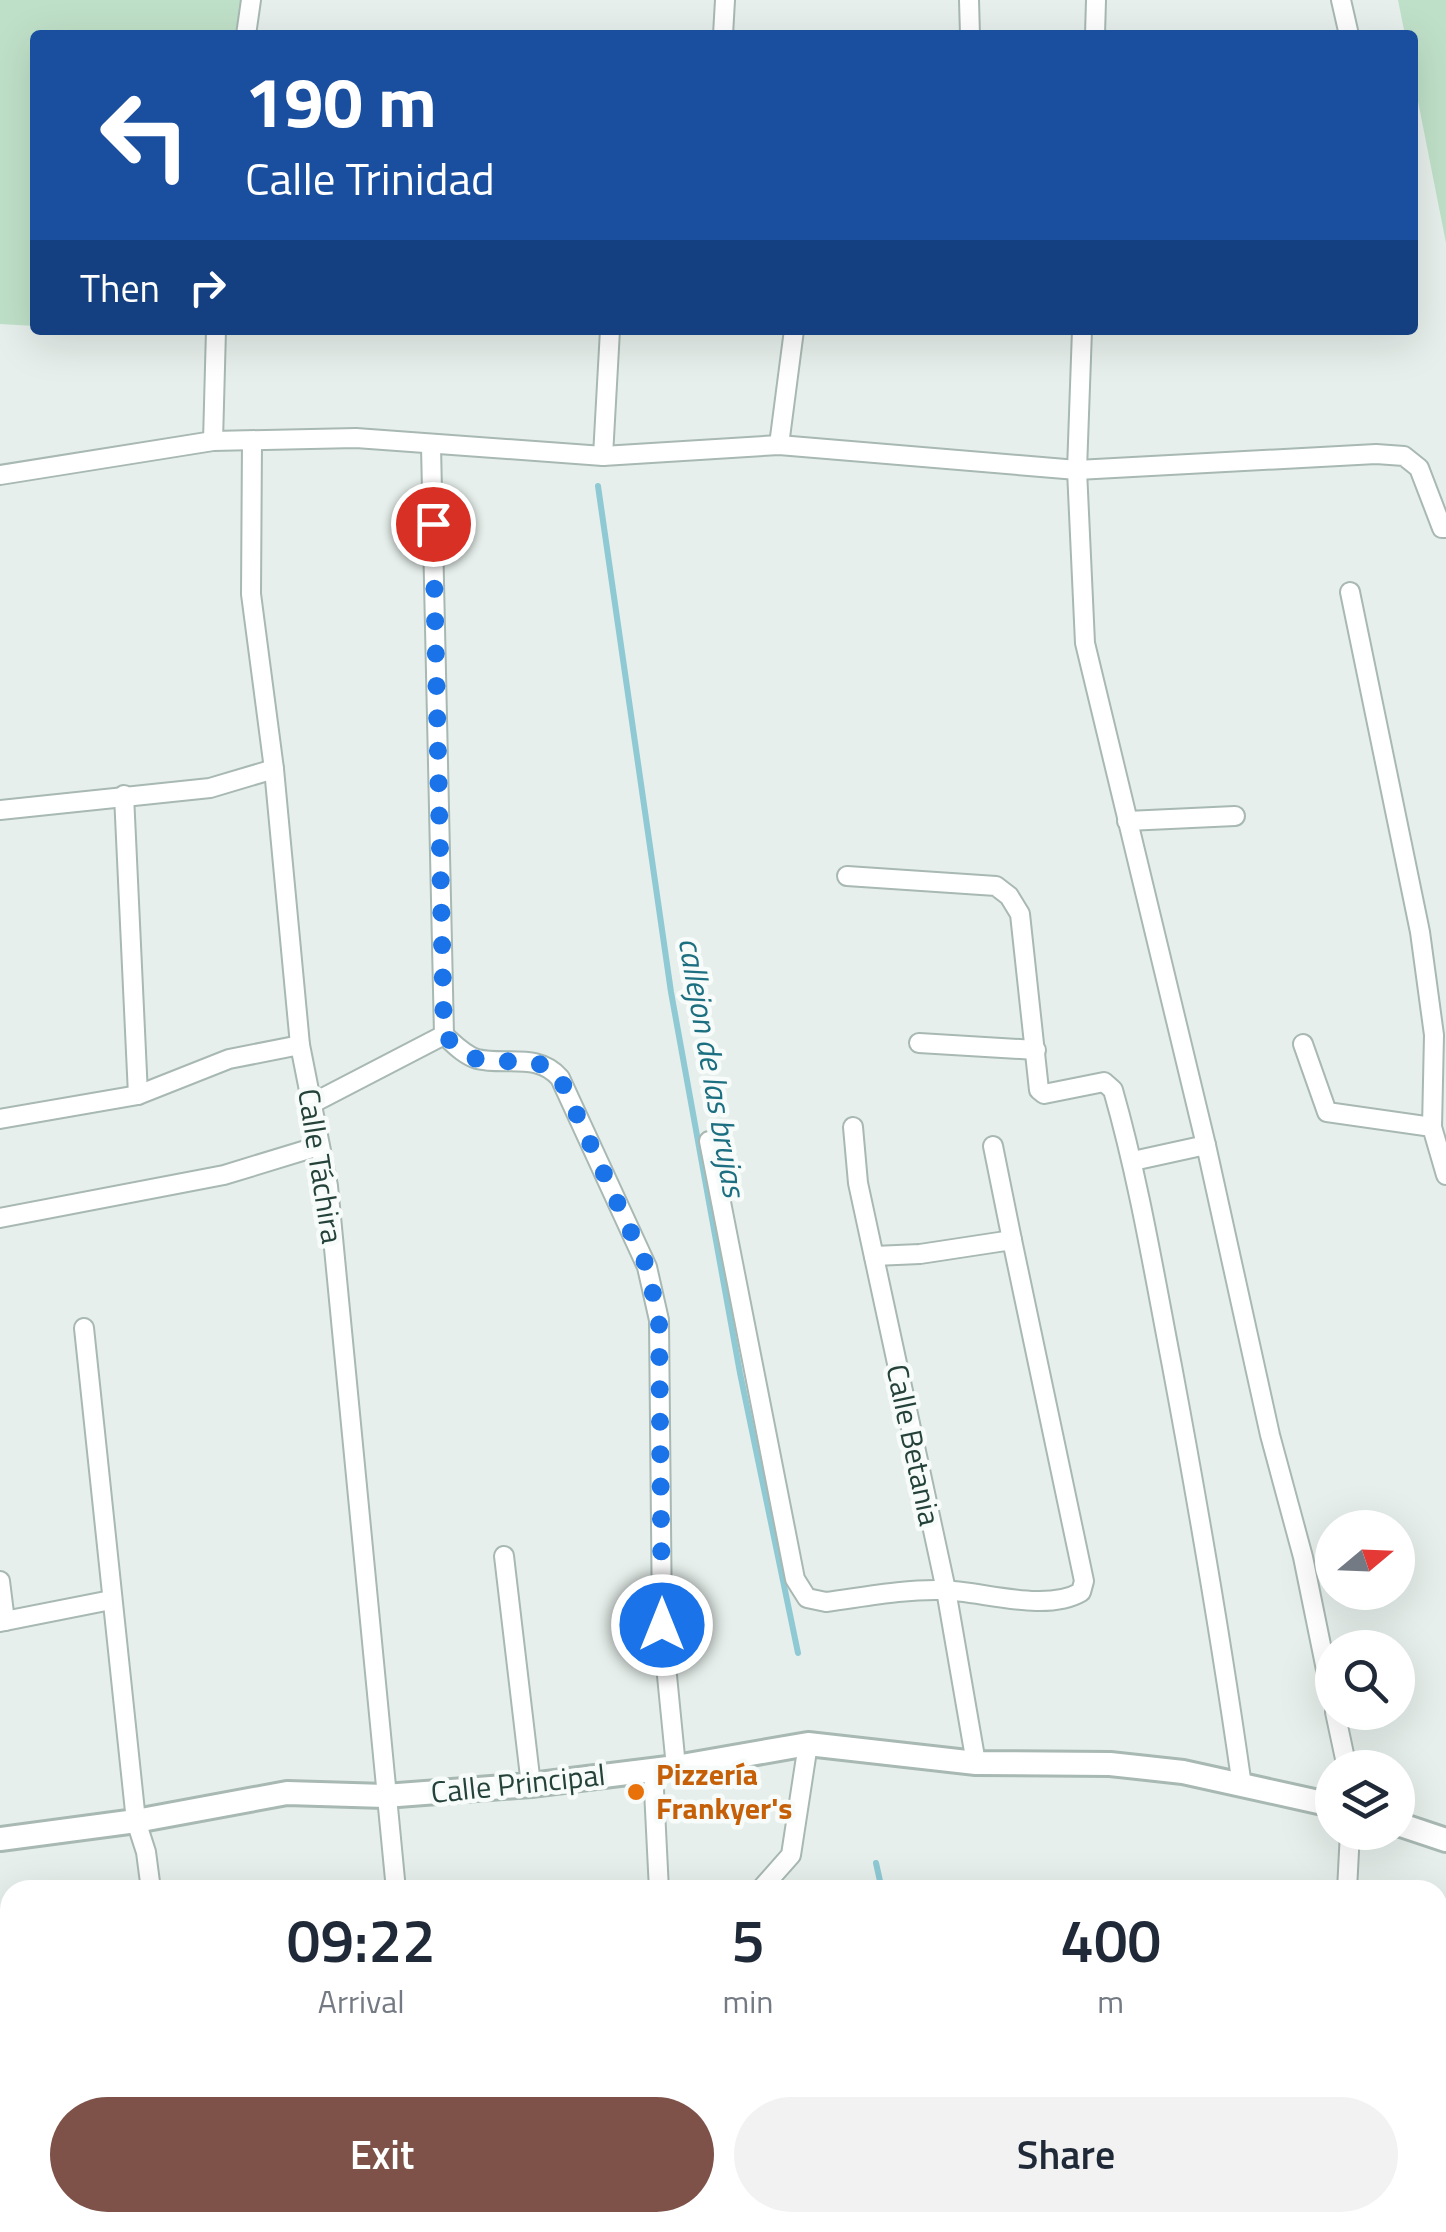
<!DOCTYPE html>
<meta charset="utf-8">
<style>
body{margin:0;font-family:"Titillium Web",sans-serif;background:#f2f2f3;color:#1f2937;height:100vh;display:flex;flex-direction:column;font-size:38px;white-space:nowrap}
*{box-sizing:border-box;margin:0}
p{font-size:32px;color:#747a83}
.icon{flex:none;width:55px;height:55px;fill:none;stroke:currentColor;stroke-width:2;stroke-linecap:round;stroke-linejoin:round}
.map{position:relative;flex:1;overflow:hidden}
.side{position:absolute;left:0px;top:1880px;width:1448px;height:352px;display:flex;flex-direction:column;background:#fff;border-radius:30px 30px 0 0;box-shadow:0 10px 40px #0002}
.side>*{flex:none}
.guide{position:absolute;left:30px;top:30px;width:1388px;height:305px;border-radius:10px;box-shadow:0 10px 40px #0002;background:#1a4fa0;color:#fff;overflow:hidden}
.needle{width:65px;rotate:71deg}
.fabs{position:absolute;left:1315px;top:1510px;display:grid;gap:20px}
.fabs a{display:grid;place-items:center;width:100px;height:100px;border-radius:50%;background:#fff;box-shadow:0 10px 40px #0002;font-size:50px}
.pin{position:absolute;display:grid;place-items:center;width:85px;height:85px;color:#fff;margin:-42px;border:5px solid #fff;border-radius:50%;box-shadow:0 2px 10px #0007}
.me{position:absolute;width:110px;margin:-55px;rotate:0deg;stroke-linejoin:round;filter:drop-shadow(0 0 8px #0008)}
.turn{display:flex;align-items:center;gap:35px;height:210px;padding:0 50px;font-size:45px}
.turn .icon{width:130px;height:130px;stroke-width:2.5}
.turn b{display:block;font-size:70px;line-height:85px}
.then{display:flex;align-items:center;height:95px;padding:0 50px;background:#0003;gap:20px;font-size:38px}
.eta{display:flex;justify-content:space-evenly;align-items:center;height:170px;text-align:center}
.eta b{font-size:60px;font-weight:600;line-height:70px}
.cta{display:flex;gap:20px;margin-top:auto;padding:20px 50px}
.cta a{flex:1;height:115px;border-radius:60px;background:#7f5249;color:#fff;font-size:40px;font-weight:600;line-height:115px;text-align:center}
.cta a+a{background:#f2f2f3;color:#1f2937}
.map>svg:first-child{display:block}
</style>
<div class="map">
<svg width="1446" height="2232" viewBox="0 0 1446 2232">
<rect width="100%" height="100%" fill="#e6efeb"/>
<!-- green -->
<g fill="#bfe0c8">
<polygon points="0,0 251,0 246,35 35,35 35,326 0,324"/>
<polygon points="1398,0 1446,0 1446,243 1413,76 1412,35 1405,35"/>
</g>
<g fill="none" stroke-linecap="round" stroke-linejoin="round">
<!-- stream -->
<g stroke="#8ec9d4" stroke-width="6">
<polyline points="598,486 671,992 740,1373 798,1653"/>
<polyline points="876,1863 882,1890"/>
<polyline points="829,2232 839,2222"/>
</g>
<defs>
<g id="minor">
<polyline points="969,0 970,35"/>
<polyline points="1341,0 1349,35"/>
<polyline points="246,35 251,0"/>
<polyline points="723,35 725,0"/>
<polyline points="1095,35 1096,0"/>
<polyline points="1082,330 1077,470 1085,643 1206,1145 1270,1435 1303,1557 1332,1699"/>
<polyline points="213,441 216,330"/>
<polyline points="252,442 251,594 274,769 300,1045 328,1186 396,1890"/>
<polyline points="779,445 794,330"/>
<polyline points="603,456 610,330"/>
<polyline points="0,475 213,441 356,438 603,456 779,445 1077,470 1376,454 1404,456 1419,468 1442,528 1446,528"/>
<polyline points="1350,592 1420,932 1434,1035 1432,1127"/>
<polyline points="124,795 138,1095"/>
<polyline points="0,810 210,788 274,769"/>
<polyline points="1127,821 1235,816"/>
<path d="M847,876l149,10 13,10 11,18 19,176 5,4 60,-12 9,8c26,91 41,183 59,276 26,139 50,279 70,420"/>
<path d="M444,1035c10,9 20,20 33,24 29,7 61,-7 83,19l87,189 12,53 3,305 14,142"/>
<polyline points="919,1043 1036,1050"/>
<polyline points="1303,1044 1327,1112 1432,1127 1446,1175"/>
<polyline points="313,1103 444,1035 431,446"/>
<polyline points="0,1119 138,1095 229,1059 300,1045"/>
<polyline points="853,1127 858,1183 946,1590 976,1763"/>
<path d="M709,1141l86,438 12,19 19,4c38,-5 78,-13 116,-12 40,1 103,23 139,2l3,-11 -72,-341 -92,14 -46,2"/>
<polyline points="993,1146 1012,1240"/>
<polyline points="1133,1161 1206,1145"/>
<polyline points="0,1218 224,1175 319,1146"/>
<polyline points="84,1328 136,1821 146,1852 151,1890"/>
<polyline points="504,1556 531,1785"/>
<polyline points="0,1581 5,1621"/>
<polyline points="0,1622 111,1600"/>
<polyline points="1335,1712 1347,1768"/>
<polyline points="653,1770 659,1890"/>
<polyline points="760,1890 791,1855 808,1744"/>
<polyline points="1347,1890 1350,1832"/>
<polyline points="0,2015 10,2014"/>
<path d="M649,2222c42,7 78,10 120,0"/>
<polyline points="798,2222 799,2232"/>
<polyline points="344,2232 375,2222"/>
<polyline points="578,2232 579,2222"/>
</g>
<g id="tertiary">
<polyline points="1398,1824 1446,1840"/>
<polyline points="0,1839 136,1821 287,1793 385,1796 531,1785 676,1767 808,1744 976,1763 1110,1764 1183,1772 1332,1805"/>
</g>
</defs>
<!-- minor casing -->
<use href="#minor" stroke="#a8b8b2" stroke-width="22"/>
<!-- tertiary casing -->
<use href="#tertiary" stroke="#a8b8b2" stroke-width="28"/>
<!-- minor -->
<use href="#minor" stroke="#fff" stroke-width="18"/>
<!-- tertiary -->
<use href="#tertiary" stroke="#fff" stroke-width="22"/>
</g>
<g fill="none" stroke-linecap="round" stroke-linejoin="round">
<!-- route -->
<path stroke="#1a73e8" stroke-width="18" stroke-dasharray="0 32.4" d="M433,524l11,511c10,9 20,20 33,24 29,7 62,-7 83,19l87,189 12,53 3,305"/>
</g>
<!-- markers -->
<circle fill="#e8710a" stroke="#f7fbf9" stroke-width="4" cx="636" cy="1792" r="10"/>
<g text-anchor="middle" stroke-width="9" stroke-linejoin="round" paint-order="stroke">
<!-- street labels -->
<g font-size="30" fill="#24423a" stroke="#f7fbf9">
<text transform="translate(320 1166) rotate(81)" y="10">Calle Táchira</text>
<text transform="translate(913 1445) rotate(78)" y="10">Calle Betania</text>
<text transform="translate(518 1784) rotate(-6)" y="10">Calle Principal</text>
</g>
<!-- food labels -->
<g font-size="30" font-weight="bold" fill="#c56008" stroke="#f7fbf9" text-anchor="start">
<text x="656" y="1785">Pizzería<tspan x="656" dy="34">Frankyer's</tspan></text>
</g>
<!-- water labels -->
<g font-size="32" font-style="italic" fill="#1c6f80" stroke="#f7fbf9">
<text transform="translate(712 1067) rotate(80)" y="11">callejon de las brujas</text>
</g>
</g>
</svg>
<div class="fabs">
<a><svg class="needle" viewBox="-14 -14 28 28"><path d="M0-13l5 13h-10z" fill="#e53935"/><path d="M0 13l5-13h-10z" fill="#747a83"/></svg></a>
<a><svg class="icon" aria-label="search" viewBox="0 0 24 24"><circle cx="10" cy="10" r="6"/><path d="M15 15l6 6"/></svg></a>
<a><svg class="icon" aria-label="layers" viewBox="0 0 24 24"><path d="M12 4l9 5-9 5-9-5zM3 14l9 5 9-5"/></svg></a>
</div>
<div class="pin" style="left:433px;top:524px;background:#d93025"><svg class="icon" aria-label="arrive" viewBox="0 0 24 24"><path d="M6 21V4h12l-3 4 3 4H6"/></svg></div>
<svg class="me" style="left:662px;top:1625px" viewBox="-20 -20 40 40"><circle r="17" fill="#1a73e8" stroke="#fff" stroke-width="3"/><path d="M0-11L8 9 0 5-8 9z" fill="#fff"/></svg>
<div class="guide">
<div class="turn"><svg class="icon" aria-label="left" viewBox="0 0 24 24"><path d="M17 20v-9H6M10 6l-5 5 5 5"/></svg><div><b>190 m</b>Calle Trinidad</div></div>
<div class="then">Then<svg class="icon" aria-label="right" viewBox="0 0 24 24"><path d="M7 20v-9h11M14 6l5 5-5 5"/></svg></div>
</div>
<section class="side">
<div class="eta">
<div><b>09:22</b><p>Arrival</p></div>
<div><b>5</b><p>min</p></div>
<div><b>400</b><p>m</p></div>
</div>
<div class="cta"><a>Exit</a><a>Share</a></div>
</section>
</div>
